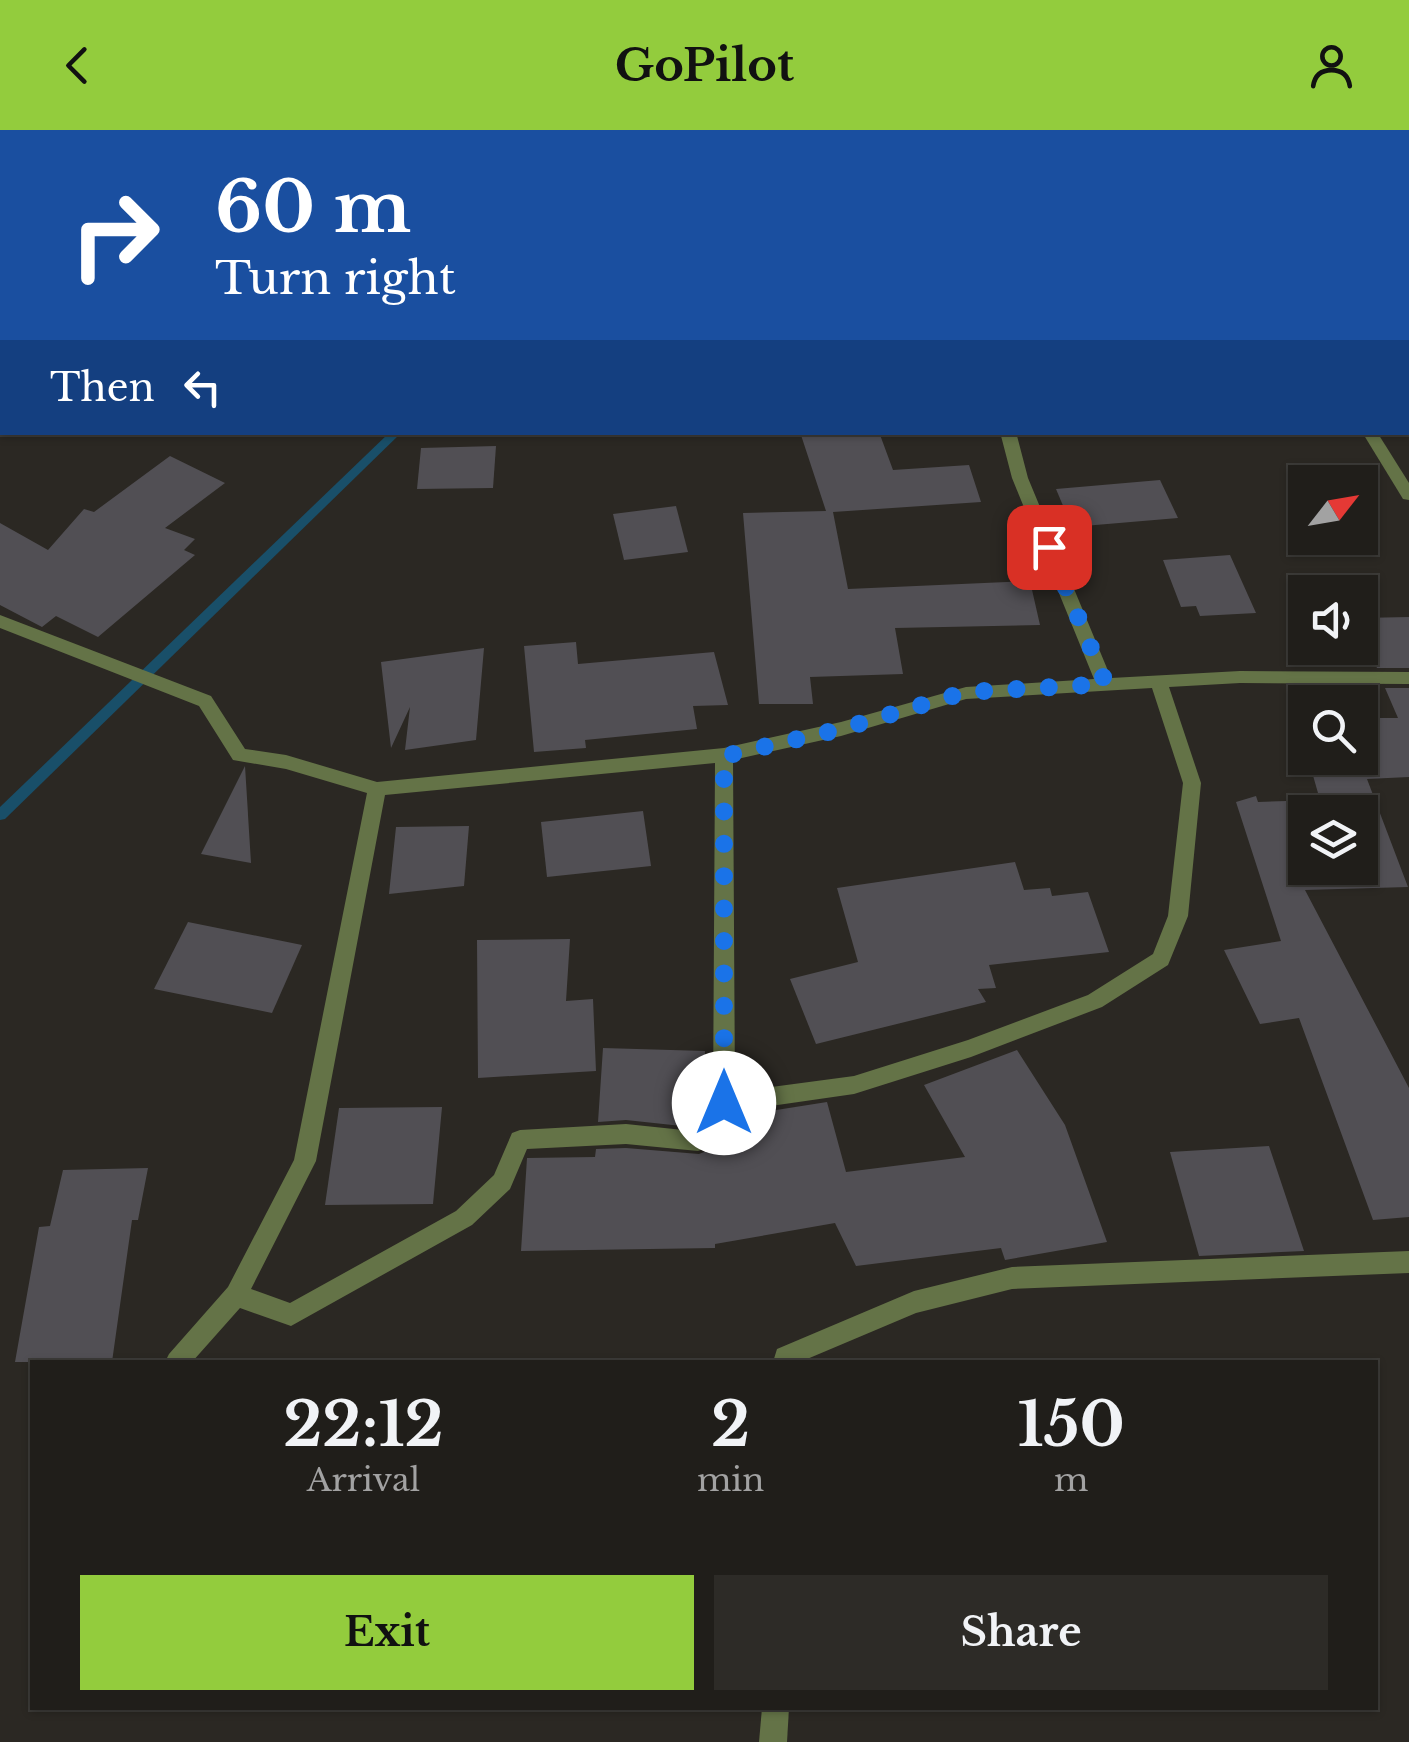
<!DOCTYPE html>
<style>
body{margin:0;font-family:"Libre Baskerville",serif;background:#2d2b27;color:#f1f3f6;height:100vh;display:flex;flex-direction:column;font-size:38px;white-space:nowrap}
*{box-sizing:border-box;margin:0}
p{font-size:32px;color:#a2a2a2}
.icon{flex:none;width:55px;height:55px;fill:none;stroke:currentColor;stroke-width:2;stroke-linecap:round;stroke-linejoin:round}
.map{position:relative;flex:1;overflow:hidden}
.sheet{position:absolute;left:30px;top:1230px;width:1348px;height:350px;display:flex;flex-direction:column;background:#201e1a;border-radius:0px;box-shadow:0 2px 8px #0004,0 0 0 2px #3d3c39}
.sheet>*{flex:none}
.guide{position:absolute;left:0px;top:0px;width:1410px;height:305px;box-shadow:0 2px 8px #0004,0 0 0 2px #3d3c39;background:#1a4fa0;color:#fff;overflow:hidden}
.needle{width:65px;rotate:59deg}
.controls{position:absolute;left:1288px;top:335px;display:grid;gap:20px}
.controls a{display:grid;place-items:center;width:90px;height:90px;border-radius:0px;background:#201e1a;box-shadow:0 2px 8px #0004,0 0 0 2px #3d3c39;font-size:50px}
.pin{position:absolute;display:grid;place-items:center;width:85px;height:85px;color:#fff;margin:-42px;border-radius:20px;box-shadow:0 5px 15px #0006}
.me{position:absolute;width:110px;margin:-55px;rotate:0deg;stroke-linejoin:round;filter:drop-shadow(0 0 8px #0008)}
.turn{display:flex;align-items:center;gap:35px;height:210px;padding:0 50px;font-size:45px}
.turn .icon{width:130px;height:130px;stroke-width:2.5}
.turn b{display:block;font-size:70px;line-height:85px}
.then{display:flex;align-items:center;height:95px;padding:0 50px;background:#0003;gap:20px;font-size:38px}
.eta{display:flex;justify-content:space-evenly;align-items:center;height:170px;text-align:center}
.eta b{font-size:60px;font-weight:700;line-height:70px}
.primary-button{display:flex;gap:20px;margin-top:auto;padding:20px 50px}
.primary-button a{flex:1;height:115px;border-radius:0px;background:#93cc3d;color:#111;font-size:40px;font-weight:700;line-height:115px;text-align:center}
.primary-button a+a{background:#2d2b27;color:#f1f3f6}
header{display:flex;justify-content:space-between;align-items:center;height:130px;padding:0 50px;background:#93cc3d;color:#111;font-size:45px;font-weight:700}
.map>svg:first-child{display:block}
</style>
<header><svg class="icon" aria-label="back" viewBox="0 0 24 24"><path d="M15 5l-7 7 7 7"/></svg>GoPilot<svg class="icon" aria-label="person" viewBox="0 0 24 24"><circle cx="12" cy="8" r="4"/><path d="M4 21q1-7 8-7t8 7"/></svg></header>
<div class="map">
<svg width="1409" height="1612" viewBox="0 0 1409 1612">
<rect width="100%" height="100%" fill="#2b2823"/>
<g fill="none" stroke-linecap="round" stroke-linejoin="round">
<!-- stream -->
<g fill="#194f69" fill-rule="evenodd">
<polygon points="450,0 458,0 459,2 451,2"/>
<polygon points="390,302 402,302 5,689 0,690 0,677"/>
</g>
</g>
<!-- building -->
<g fill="#514f54" fill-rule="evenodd">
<polygon points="800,302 879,302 893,340 969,335 981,372 833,382 848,459 1030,451 1040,495 895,498 903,544 810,547 813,574 759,574 743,383 826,381"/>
<polygon points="496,316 493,358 417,359 421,318"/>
<polygon points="170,326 225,353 165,398 195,409 184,420 195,425 98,507 56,486 42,497 0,475 0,393 48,420 84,379 94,382"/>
<polygon points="1160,350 1178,388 1072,397 1056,359"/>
<polygon points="676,376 688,422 624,430 613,384"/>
<polygon points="1230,425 1256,483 1200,486 1196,476 1181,477 1163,430"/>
<polygon points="1409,487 1409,538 1377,538 1360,497 1360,488"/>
<polygon points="576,512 578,534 714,522 728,575 693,576 697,599 585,610 586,618 534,622 524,516"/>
<polygon points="484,518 476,610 405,620 410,577 391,618 381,532"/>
<path d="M1385,558h24v89l-42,2 41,108 -103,3 104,198v129l-36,3 -74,-202 -39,6 -36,-74 57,-9 -45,-139 20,-6 2,6 62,-2 -12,-42h52v-40h38zM1305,682h55v56h-55z"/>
<polygon points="245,636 251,733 201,724"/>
<polygon points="643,681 651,736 547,747 541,692"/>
<polygon points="469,696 464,756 389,764 396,697"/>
<polygon points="1015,732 1024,760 1050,758 1052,766 1088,762 1109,822 989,835 996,858 978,859 986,872 816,914 790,849 858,832 837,758"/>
<polygon points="188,792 302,815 272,883 154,859"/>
<polygon points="570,809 566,871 593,869 596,941 478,948 477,810"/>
<polygon points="603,918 705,921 703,979 691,997 626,990 598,992"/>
<polygon points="1017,920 1065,995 1107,1112 1005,1130 1001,1118 856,1136 835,1093 715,1114 715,1118 521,1121 527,1028 595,1027 596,1019 626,1018 699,1024 709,1020 731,987 827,972 846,1042 965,1027 924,955"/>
<polygon points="442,977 433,1074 325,1075 339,978"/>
<polygon points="1269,1016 1304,1121 1199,1126 1170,1022"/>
<polygon points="148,1038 138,1090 132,1090 112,1232 15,1232 39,1097 50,1096 63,1040"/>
</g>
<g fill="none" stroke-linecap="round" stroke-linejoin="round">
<!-- street -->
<g fill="#647347" fill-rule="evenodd">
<polygon points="537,0 549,0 550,2 538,2"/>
<polygon points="1101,0 1114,0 1115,2 1102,2"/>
<rect x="0" y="133" width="2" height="9"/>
<rect x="1408" y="176" width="1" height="8"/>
<path d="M1000,302h16l12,46 83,200 129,-7 169,1v12l-169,-1 -71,4 32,96 -13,133 -20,49 -66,42 -131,50 -117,37 -124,18 -24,36 -8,3 -72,-7 -99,5 -17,40 -38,36 -181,101 -51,-18 -48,54h-27l4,-8 59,-67 66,-127 73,-367 -81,-24 -53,-9 -34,-54 -199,-78v-13l211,81 34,53 41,6 91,27 347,-34 117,-26 125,-35 128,-8 -82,-201zM1152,558l31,95 -15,133 -15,38 -65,41 -120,45 -114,36 -119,16 -2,-332 108,-24 125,-37zM715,633l-2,338 -20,30 -67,-7 -106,6 -8,3 -18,42 -38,36 -166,92 -39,-14 65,-128 69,-366z"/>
<polygon points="1362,302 1377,302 1409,353 1409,370 1403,369"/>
<polygon points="1409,1121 1409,1143 1012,1159 916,1183 800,1232 773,1232 777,1219 914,1161 1012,1137"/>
<polygon points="762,1578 789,1578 787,1612 759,1612"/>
</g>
</g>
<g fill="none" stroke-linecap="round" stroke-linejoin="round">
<!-- route -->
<polyline stroke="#1a73e8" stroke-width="18" stroke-dasharray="0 32.4" points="724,973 724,626 841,599 966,562 1106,554 1049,417"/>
</g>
</svg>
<div class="controls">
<a><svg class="needle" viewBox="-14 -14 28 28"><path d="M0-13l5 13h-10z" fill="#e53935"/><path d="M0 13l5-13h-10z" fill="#a2a2a2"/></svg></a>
<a><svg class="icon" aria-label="sound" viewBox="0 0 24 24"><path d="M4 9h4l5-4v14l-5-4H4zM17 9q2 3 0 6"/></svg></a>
<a><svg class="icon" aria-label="search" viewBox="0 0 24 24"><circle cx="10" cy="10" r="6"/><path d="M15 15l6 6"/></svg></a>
<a><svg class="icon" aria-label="layers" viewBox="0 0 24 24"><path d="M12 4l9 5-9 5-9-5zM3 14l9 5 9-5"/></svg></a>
</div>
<div class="pin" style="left:1049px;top:417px;background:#d93025"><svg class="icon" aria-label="arrive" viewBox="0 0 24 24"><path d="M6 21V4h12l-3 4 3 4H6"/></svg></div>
<svg class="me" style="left:724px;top:973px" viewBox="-20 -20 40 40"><circle r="19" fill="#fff"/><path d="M0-13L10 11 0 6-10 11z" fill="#1a73e8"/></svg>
<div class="guide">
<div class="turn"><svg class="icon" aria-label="right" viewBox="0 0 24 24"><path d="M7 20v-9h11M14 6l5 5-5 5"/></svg><div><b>60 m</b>Turn right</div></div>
<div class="then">Then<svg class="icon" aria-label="left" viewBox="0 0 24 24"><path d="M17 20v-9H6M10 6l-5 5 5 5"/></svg></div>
</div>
<section class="sheet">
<div class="eta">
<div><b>22:12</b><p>Arrival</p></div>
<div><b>2</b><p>min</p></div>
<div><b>150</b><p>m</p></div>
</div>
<div class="primary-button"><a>Exit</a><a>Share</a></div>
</section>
</div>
